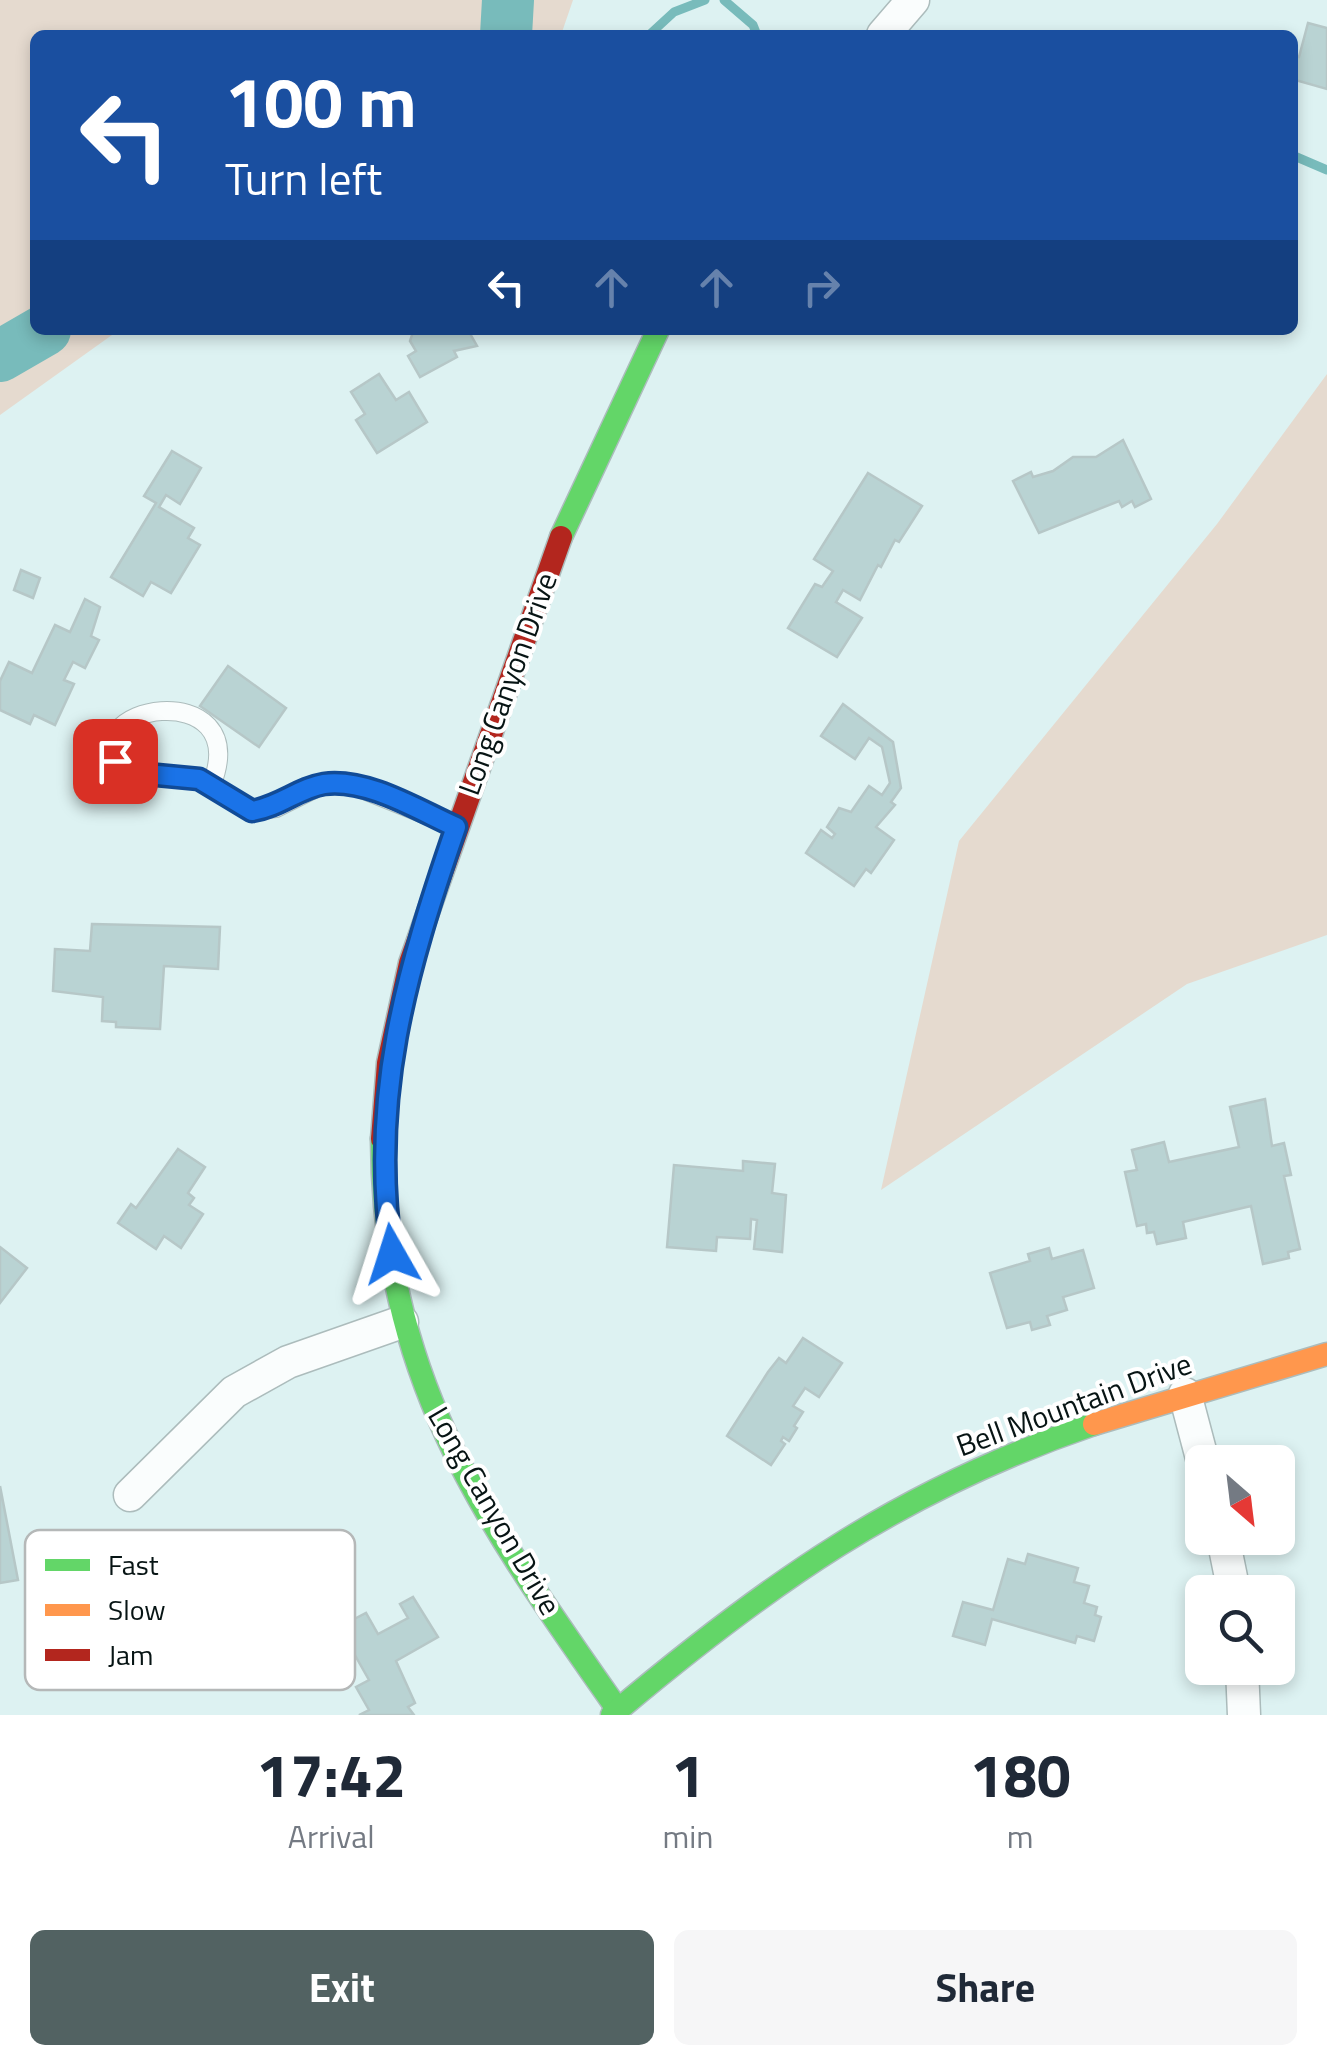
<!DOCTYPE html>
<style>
body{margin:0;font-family:"Titillium Web",sans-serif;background:#f6f6f7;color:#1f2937;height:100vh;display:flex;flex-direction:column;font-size:38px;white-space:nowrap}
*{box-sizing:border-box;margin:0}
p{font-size:32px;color:#747a83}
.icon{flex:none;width:55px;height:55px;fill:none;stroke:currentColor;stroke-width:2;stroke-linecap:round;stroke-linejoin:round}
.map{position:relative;height:1715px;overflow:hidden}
.panel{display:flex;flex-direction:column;background:#fff;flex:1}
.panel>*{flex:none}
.hud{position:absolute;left:30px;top:30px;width:1268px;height:305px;border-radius:15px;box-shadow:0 5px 15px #0003;background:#1a4fa0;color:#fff;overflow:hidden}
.needle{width:65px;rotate:152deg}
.tools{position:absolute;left:1185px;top:1445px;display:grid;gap:20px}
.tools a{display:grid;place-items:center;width:110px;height:110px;border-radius:15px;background:#fff;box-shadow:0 5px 15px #0003;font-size:50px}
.pin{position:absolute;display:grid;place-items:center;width:85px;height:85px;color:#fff;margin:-42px;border-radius:20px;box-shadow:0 5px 15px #0006}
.me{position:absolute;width:110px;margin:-55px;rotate:354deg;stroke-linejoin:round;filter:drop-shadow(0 0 8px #0008)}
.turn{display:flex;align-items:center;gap:35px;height:210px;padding:0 30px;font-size:45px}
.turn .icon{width:130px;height:130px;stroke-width:2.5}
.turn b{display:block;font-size:70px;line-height:85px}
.lanes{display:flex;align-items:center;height:95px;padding:0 30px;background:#0003;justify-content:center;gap:50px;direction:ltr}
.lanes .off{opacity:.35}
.eta{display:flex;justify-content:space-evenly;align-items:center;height:170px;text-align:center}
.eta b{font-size:60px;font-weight:700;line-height:70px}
.button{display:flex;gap:20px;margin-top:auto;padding:20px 30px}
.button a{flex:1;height:115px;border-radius:15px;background:#526262;color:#fff;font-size:40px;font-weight:700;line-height:115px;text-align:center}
.button a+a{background:#f6f6f7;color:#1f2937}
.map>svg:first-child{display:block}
</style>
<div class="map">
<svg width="1327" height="1715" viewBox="0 0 1327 1715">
<rect width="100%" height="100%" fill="#ddf2f2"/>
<!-- green -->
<g fill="#e5dacf">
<polygon points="0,0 573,0 561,35 35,35 35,330 119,330 0,415"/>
<polygon points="1327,374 1327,935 1187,984 881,1190 959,841 1217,524"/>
</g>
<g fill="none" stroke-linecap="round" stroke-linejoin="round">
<!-- stream -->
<g stroke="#78bbbb" stroke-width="9">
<polyline points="724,0 753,25 757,35"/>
<polyline points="649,35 674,12 705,0"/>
<polyline points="1292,155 1327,170"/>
</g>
<!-- river -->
<g stroke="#78bbbb" stroke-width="52">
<polyline points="506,35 508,0"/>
<polyline points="0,356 45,330"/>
</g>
</g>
<!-- building -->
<g fill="#b9d3d3" stroke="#b6c7c7" stroke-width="2.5">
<polygon points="1308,23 1327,28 1327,89 1292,79 1292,55 1299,57"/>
<polygon points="468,330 477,346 454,351 457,357 420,377 408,356 416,351 410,341 413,332"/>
<polygon points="379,374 396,400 409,392 427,422 377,453 356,420 365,414 351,392"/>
<polygon points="1123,440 1151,499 1135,507 1132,501 1122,507 1119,501 1039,533 1013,481 1031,472 1033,477 1053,471 1073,457 1096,457"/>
<polygon points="172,451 201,468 180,504 166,495 159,507 194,528 188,538 200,545 171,593 151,582 143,596 111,577 156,503 144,496"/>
<polygon points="868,473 922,506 899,542 895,540 881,567 878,565 860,600 843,590 836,602 862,618 837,657 788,628 815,584 822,587 833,571 814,559"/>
<polygon points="21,570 40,578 33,598 14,590"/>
<polygon points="85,599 100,607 91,636 99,640 85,668 73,662 64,680 74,684 55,725 34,715 30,724 0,710 0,681 9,662 32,673 55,625 70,632"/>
<polygon points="228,666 286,708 259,747 200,706"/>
<polygon points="843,704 893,742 901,788 891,802 895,805 876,827 894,840 871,873 866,869 854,886 806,853 821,830 832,838 835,834 827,827 839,808 851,812 869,786 882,795 890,783 882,747 869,738 855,759 821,736"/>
<polygon points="92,924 220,927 218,969 164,966 160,1029 116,1027 116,1022 102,1021 103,997 53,991 55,949 90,951"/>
<polygon points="1265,1099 1272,1146 1284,1143 1291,1175 1284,1176 1300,1249 1288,1252 1289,1258 1263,1264 1251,1206 1183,1222 1186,1238 1157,1244 1154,1232 1147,1233 1146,1224 1137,1226 1125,1172 1137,1170 1132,1150 1164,1142 1169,1162 1239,1147 1230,1107"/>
<polygon points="178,1149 205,1167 188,1193 194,1198 189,1205 203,1214 181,1248 164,1236 156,1249 118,1223 131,1204 136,1208"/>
<polygon points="743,1161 775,1164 772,1193 786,1195 782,1252 754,1249 757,1220 751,1219 750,1239 717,1237 716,1251 667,1247 674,1165 743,1171"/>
<polygon points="0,1247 27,1268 0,1303"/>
<polygon points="1049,1248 1052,1259 1083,1250 1094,1288 1063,1297 1067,1310 1047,1316 1050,1325 1032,1330 1030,1322 1007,1328 990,1273 1030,1261 1028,1254"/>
<polygon points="803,1338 842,1363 819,1397 805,1388 793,1406 803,1412 794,1426 797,1428 789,1441 783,1437 781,1441 785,1444 771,1465 727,1436 768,1372 779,1358 786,1363"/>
<polygon points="0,1486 18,1580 0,1583"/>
<polygon points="1028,1554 1078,1568 1074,1582 1089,1586 1084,1603 1097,1607 1095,1615 1101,1617 1094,1641 1077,1636 1075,1643 992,1619 985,1645 953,1636 963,1602 993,1610 1008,1559 1025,1564"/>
<polygon points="413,1597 438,1637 396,1661 415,1703 408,1707 414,1715 359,1715 369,1710 356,1687 369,1680 339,1627 366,1613 378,1634 408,1618 400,1604"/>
</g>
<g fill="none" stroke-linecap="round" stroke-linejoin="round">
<defs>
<path id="lane" d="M211,786c46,-114 -150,-81 -85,-14l73,7 53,32 24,-3 46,-23 27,-1 107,43"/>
<g id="street">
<polyline points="883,35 913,0"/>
<polyline points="1185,1394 1203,1462"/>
<polyline points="130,1495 234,1392 288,1362 402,1322"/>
<polyline points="1223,1538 1234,1592"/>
<polyline points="1242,1668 1244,1715"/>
</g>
<g id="fast">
<polyline points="561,537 658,330"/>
<path d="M382,1139c1,243 103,381 236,571"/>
<path d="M612,1715c154,-130 288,-225 482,-291"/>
</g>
<polyline id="slow" points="1094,1424 1327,1354"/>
<polyline id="jam" points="382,1139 388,1063 410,963 561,537"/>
</defs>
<!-- lane casing -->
<use href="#lane" stroke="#acbcbc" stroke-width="20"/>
<!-- street casing -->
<use href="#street" stroke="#acbcbc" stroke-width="35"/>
<!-- fast casing -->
<use href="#fast" stroke="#acbcbc" stroke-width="25"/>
<!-- slow casing -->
<use href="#slow" stroke="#acbcbc" stroke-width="25"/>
<!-- jam casing -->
<use href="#jam" stroke="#acbcbc" stroke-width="25"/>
<!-- lane -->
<use href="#lane" stroke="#fafdfd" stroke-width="18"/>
<!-- street -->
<use href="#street" stroke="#fafdfd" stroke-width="32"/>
<!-- fast -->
<use href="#fast" stroke="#63d668" stroke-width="22"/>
<!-- slow -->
<use href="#slow" stroke="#ff974d" stroke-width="22"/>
<!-- jam -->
<use href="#jam" stroke="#b3261e" stroke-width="22"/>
</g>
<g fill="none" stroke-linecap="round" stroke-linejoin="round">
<defs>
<path id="route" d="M115,761l11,11 73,7 53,32c27,-4 47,-23 72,-27 43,-6 94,26 132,43 -50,145 -87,271 -64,427"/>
</defs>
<!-- route casing -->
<use href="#route" stroke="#114b97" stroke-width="25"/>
<!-- route -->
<use href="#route" stroke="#1a73e8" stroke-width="18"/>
</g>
<g text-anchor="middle" stroke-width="8" stroke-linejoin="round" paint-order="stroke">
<!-- street labels -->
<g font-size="30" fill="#071414" stroke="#fff">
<text transform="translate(508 684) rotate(-70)" y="10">Long Canyon Drive</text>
<text transform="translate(1074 1405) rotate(-20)" y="10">Bell Mountain Drive</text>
<text transform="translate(494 1511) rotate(60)" y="10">Long Canyon Drive</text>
</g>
</g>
<!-- legend -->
<rect x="25" y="1530" width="330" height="160" rx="15" fill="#fff" stroke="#b5b8b8" stroke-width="2.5"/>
<rect x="45" y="1559" width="45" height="12" fill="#63d668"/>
<rect x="45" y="1604" width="45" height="12" fill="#ff974d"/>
<rect x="45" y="1649" width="45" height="12" fill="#b3261e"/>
<g font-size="28" fill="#071414">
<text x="108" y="1575">Fast</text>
<text x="108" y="1620">Slow</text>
<text x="108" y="1665">Jam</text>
</g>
</svg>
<div class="tools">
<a><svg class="needle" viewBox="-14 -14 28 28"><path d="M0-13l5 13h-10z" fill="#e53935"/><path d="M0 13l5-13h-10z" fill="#747a83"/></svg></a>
<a><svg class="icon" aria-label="search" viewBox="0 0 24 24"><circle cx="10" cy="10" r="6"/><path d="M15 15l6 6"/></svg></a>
</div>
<div class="pin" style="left:115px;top:761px;background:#d93025"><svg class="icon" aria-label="arrive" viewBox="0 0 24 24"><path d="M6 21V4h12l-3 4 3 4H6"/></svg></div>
<svg class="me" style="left:392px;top:1254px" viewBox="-20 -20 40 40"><path d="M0-17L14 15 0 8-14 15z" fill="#1a73e8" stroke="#fff" stroke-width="4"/></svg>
<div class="hud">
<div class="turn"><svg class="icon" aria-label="left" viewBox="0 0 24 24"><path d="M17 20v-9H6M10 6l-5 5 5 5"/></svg><div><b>100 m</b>Turn left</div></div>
<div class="lanes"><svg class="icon" aria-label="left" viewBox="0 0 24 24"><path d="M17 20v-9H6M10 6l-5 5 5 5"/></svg><svg class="icon off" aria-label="ahead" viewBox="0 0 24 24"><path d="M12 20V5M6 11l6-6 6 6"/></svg><svg class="icon off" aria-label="ahead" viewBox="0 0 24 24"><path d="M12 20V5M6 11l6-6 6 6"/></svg><svg class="icon off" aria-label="right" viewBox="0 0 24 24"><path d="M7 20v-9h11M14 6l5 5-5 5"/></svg></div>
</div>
</div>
<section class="panel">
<div class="eta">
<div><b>17:42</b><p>Arrival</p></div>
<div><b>1</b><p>min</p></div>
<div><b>180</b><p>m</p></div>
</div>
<div class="button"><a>Exit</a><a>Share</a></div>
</section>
